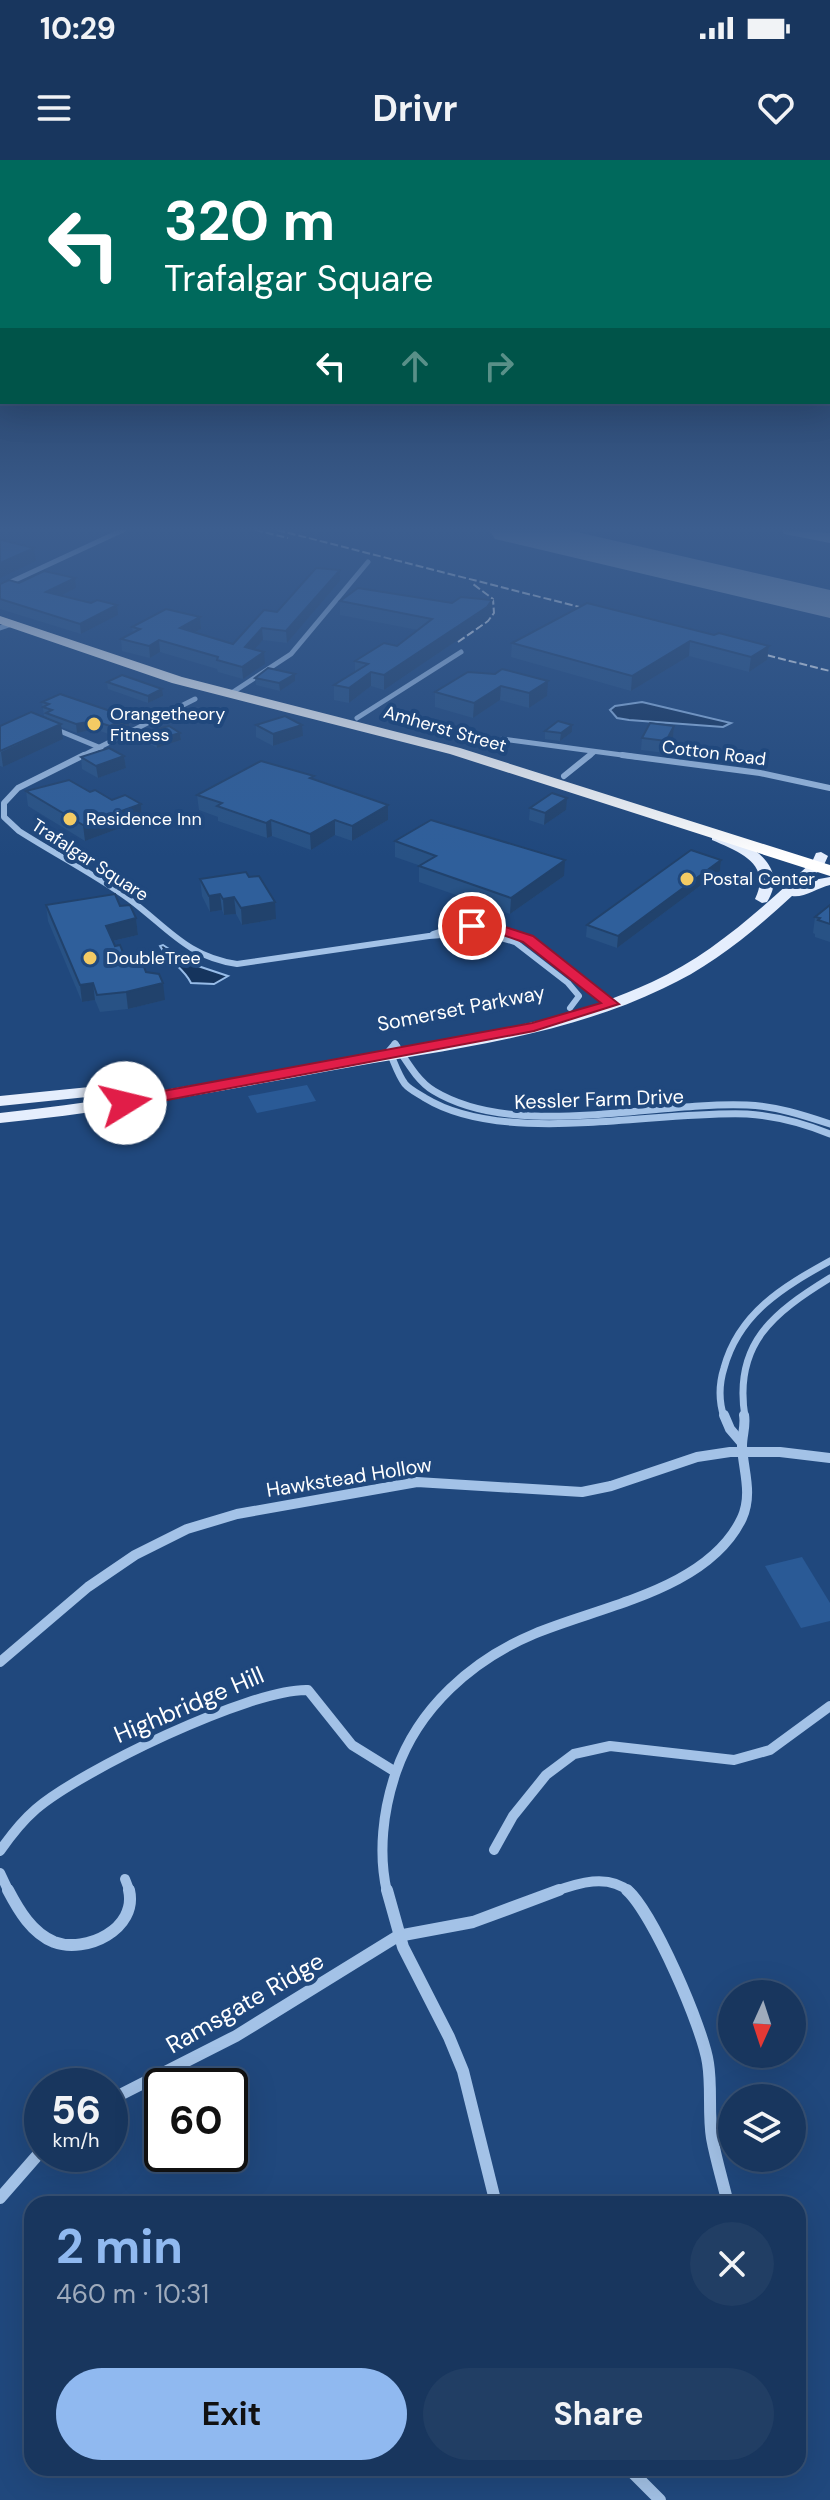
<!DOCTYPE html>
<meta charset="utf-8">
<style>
body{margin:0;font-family:"DM Sans",sans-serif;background:#213e64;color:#f1f3f6;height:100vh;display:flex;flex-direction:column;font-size:30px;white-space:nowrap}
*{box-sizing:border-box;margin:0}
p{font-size:26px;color:#9fabbc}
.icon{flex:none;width:44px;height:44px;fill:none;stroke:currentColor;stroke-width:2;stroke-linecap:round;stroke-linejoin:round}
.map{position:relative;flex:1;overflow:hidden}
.details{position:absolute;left:24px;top:2036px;width:782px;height:280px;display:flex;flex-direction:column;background:#18365e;border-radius:24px;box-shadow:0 8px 32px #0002,0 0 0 2px #365073}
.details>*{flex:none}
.hud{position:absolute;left:0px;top:0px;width:830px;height:244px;box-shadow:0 8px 32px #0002,0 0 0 2px #365073;background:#00695c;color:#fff;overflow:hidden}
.needle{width:52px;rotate:183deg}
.tools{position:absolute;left:718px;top:1820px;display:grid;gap:16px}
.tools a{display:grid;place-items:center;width:88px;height:88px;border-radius:50%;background:#18365e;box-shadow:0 8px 32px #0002,0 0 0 2px #365073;font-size:40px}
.speed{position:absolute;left:24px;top:1908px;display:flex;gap:16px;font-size:40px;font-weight:700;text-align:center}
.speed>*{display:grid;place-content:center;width:104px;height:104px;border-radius:50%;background:#18365e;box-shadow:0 8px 32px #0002,0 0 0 2px #365073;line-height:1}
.speed small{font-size:20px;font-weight:400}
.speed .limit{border:4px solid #111;border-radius:12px;background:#fff;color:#111}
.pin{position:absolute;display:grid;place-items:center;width:68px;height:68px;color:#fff;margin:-34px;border:4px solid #fff;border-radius:50%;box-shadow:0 2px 8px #0007}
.me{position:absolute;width:88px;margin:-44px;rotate:81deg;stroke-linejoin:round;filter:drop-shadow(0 0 6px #0008)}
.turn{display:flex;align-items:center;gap:28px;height:168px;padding:0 32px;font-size:36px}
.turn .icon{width:104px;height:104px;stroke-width:2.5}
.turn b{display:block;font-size:56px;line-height:68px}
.lanes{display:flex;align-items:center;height:76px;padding:0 32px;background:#0003;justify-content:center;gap:40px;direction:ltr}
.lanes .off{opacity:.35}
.round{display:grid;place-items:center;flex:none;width:84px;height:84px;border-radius:42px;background:#213e64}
.headline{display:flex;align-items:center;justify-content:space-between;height:136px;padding:0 32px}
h1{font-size:48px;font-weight:700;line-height:60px;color:#90b9f0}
.cta{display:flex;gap:16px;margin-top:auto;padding:16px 32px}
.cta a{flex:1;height:92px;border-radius:48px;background:#90b9f0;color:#111;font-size:32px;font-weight:700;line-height:92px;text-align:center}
.cta a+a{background:#213e64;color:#f1f3f6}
.status{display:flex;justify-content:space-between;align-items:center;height:56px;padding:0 40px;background:#18365e;direction:ltr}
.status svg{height:22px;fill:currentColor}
header{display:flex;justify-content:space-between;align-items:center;height:104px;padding:0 32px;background:#18365e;font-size:36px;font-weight:700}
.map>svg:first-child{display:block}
</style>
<div class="status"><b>10:29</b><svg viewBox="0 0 49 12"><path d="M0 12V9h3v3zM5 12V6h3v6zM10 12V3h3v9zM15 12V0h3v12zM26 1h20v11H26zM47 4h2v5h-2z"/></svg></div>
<header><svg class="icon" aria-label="menu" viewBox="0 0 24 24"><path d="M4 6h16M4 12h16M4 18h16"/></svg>Drivr<svg class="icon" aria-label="heart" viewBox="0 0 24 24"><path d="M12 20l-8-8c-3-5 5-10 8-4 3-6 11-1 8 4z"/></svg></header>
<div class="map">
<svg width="830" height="2340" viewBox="0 0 830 2340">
<rect width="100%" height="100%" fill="#20487d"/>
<!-- green -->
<g fill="#2a5a96">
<polygon points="307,925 316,941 257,953 248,936"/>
<polygon points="802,1397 830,1443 830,1461 801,1468 765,1406"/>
</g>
<!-- water -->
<g fill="#15345d" stroke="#97bce8" stroke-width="2">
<polygon points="642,542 731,563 723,567 629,560 617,558 610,550 615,546"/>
<path d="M163,785l29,19 36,12 -14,8 -23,-1c-7,-15 -23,-22 -31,-37z"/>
</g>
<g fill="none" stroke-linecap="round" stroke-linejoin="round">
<!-- taxiway -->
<g fill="#90a4be" fill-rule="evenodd">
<polygon points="781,370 830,373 830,383 784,374"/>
<polygon points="808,433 830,436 830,448 801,443 799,439"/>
</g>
<!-- runway -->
<polygon fill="#90a4be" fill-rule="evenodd" points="489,370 568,370 830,430 830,458 495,379"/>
<!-- street-far4 -->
<g stroke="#a3c2e7" stroke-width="5">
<polyline points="0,427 123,370"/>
<polyline points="0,468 12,464"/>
<polyline points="230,534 291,494 368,402"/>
<polyline points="357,558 461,492"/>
<polyline points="55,569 101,588"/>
<polyline points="502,579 637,597"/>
<polyline points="80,597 195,539"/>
<polyline points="588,597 594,592"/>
</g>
<!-- street-far3 -->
<g stroke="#a3c2e7" stroke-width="6">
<path d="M84,595l-66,33 -14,15v14l15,14c36,23 75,43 110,68 38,28 58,58 108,65l192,-28 51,-4 35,10 53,41 11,13 -9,12"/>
<polyline points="622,595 760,613 830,628"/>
<polyline points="564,616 590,595"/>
<path d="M433,774c76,-26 124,25 179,70"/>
<polyline points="393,886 395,884 397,886"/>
</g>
<!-- street-far2 -->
<g stroke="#a3c2e7" stroke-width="7">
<path d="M395,884l-6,7c5,10 9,24 16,33 5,6 14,10 20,14 80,49 231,12 322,16 29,2 56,9 83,20"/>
<path d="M395,884c11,16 22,37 39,47 83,50 220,10 313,14 28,1 56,10 83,19"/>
<path d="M724,1257c-5,-15 -5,-33 0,-49 15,-55 59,-81 106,-107"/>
<path d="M745,1257c-12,-73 28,-104 85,-139"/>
</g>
<!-- street-far1 -->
<g stroke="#a3c2e7" stroke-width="10">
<polyline points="724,1255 730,1269 742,1283"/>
<polyline points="0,1502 88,1427 135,1395 187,1369 237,1354 417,1322 582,1332 611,1326 697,1297 730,1292 780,1292 830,1298"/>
<polyline points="494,1690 513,1656 546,1615 574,1594 610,1586 734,1600 770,1590 830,1546"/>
<path d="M0,1691c11,-16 21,-29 36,-42 44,-38 215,-121 272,-119l44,55 42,26"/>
<polyline points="0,1713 9,1732"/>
<polyline points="125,1719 130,1732"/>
<path d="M387,1732c-9,-39 -4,-82 9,-120 22,-64 76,-112 138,-138 66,-28 174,-44 208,-116 11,-25 1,-48 0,-72 0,-11 4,-20 2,-31"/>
<path d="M553,1732c25,-9 55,-19 77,0"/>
</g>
<!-- street -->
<g stroke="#a3c2e7" stroke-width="12">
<path d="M8,1730c11,21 24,43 46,52 32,12 84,-13 75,-52"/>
<polyline points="387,1730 403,1787 449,1877 463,1911 496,2044"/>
<path d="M627,1730c26,23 76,138 81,173 4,25 0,50 4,75 4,22 11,44 16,66"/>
<polyline points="110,1940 236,1876 398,1776 473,1762 559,1730"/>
<polyline points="0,2038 42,1990"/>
<polyline points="628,2308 660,2340"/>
</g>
<!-- primary -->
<g fill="#e5eefd" fill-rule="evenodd">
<path d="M717,673c32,9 73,32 50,69l-5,1 -7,-4c17,-35 -15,-47 -43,-59v-6z"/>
<path d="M821,692l7,4 -5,11 -15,14 22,-4v8c-13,3 -26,13 -38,11 -39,36 -80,70 -128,92 -103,50 -223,62 -335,83 -109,20 -218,41 -329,52v-10c123,-13 244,-37 365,-59 97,-18 197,-30 287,-72 61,-28 111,-75 160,-120l4,-9z"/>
<polygon points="139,922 147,927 145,931 0,946 0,936"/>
</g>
<!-- highway -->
<polygon fill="#fff" fill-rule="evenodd" points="0,456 182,517 460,588 830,705 830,716 450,594 172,523 0,464"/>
<!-- rail -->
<g stroke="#fff" stroke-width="2" stroke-dasharray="8 3" stroke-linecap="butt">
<polyline points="255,370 288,378"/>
<polyline points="277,370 599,452"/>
<polyline points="458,482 488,461 494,453 493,439 473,424"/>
<polyline points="746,490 830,511"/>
</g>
</g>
<!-- wall -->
<g fill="#285285">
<polygon points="340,421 287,483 263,480 255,489 265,504 243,519 218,512 217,509 160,492 150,498 122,491 121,479 133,473 132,467 200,457 201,469 194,473 233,484 277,452"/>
<polygon points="0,424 76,428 61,436 118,455 81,474 0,449"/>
<polygon points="492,440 492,453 486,461 384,530 371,526 349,543 334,540 334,525 355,512 355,501 397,486 418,470 340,455 340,441 452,443"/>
<polygon points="714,475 769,486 767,500 749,512 689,496 631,531 511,497 512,483"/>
<polygon points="295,514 295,521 280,531 256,525 255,518"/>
<polygon points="495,514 547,536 529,548 500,540 473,558 435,547 435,532"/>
<polygon points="107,522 163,536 148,543 108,529"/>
<polygon points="42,542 128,557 129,566 111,575 95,569 77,573 61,567 63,579 3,607 0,606 0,566 47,559 47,557 44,556"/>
<polygon points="256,565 303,576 273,586 256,577"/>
<polygon points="572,565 572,572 560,581 545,579 545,571"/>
<polygon points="674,566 673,578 665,593 641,590 642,578"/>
<polygon points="143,573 180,573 181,580 157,588 144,580"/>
<polygon points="124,596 126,608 98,618 82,609 81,597"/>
<polygon points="315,619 388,645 388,660 352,681 335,675 311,690 272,676 267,678 218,661 218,657 199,650 197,635"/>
<polygon points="26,631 90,632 112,640 141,644 142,660 85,681 28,646"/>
<polygon points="530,648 566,650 544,665 529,660"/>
<polygon points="395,681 564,716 510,754 419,722 419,706 421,706 395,697"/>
<polygon points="721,700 720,711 617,788 586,777 587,765"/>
<polygon points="200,719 276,759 242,765 236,754 224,755 222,750 210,752 202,736"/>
<polygon points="46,745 120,746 136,758 138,775 113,781 115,786 126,800 146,812 165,840 128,849 100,852 95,840 82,842 48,761"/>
<polygon points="830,745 830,782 815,777 815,774 813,773 815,757"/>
</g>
<!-- shaded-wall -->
<g fill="#21426c">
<polygon points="34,388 36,401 0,418 0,403"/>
<polygon points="340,410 340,421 287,483 286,471"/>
<polygon points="75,418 76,428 47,443 46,432"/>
<polygon points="492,440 492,453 486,461 384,530 384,515"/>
<polygon points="117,445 118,455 81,474 80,464"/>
<polygon points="200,457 201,469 181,480 180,468"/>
<polygon points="262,468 263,480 246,499 245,487"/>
<polygon points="159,480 160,492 150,498 149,486"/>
<polygon points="690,481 689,496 631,531 632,516"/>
<polygon points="769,486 767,500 749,512 751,497"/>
<polygon points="264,492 265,504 243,519 242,507"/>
<polygon points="371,512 371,526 349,543 349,528"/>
<polygon points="295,514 295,521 280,531 279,523"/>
<polygon points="548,521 547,536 529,548 529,533"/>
<polygon points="501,526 500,540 473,558 474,543"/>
<polygon points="162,529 163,536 148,543 148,536"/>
<polygon points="128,557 129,566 111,575 110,566"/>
<polygon points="94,561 95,569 77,573 76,564"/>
<polygon points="61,564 63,579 3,607 1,592"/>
<polygon points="302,565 303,576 273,586 273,574"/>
<polygon points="572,565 572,572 560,581 561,573"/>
<polygon points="674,566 673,578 665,593 666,581"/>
<polygon points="180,573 181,580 157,588 156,580"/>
<polygon points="124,596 126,608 98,618 96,606"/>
<polygon points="567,638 566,650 544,665 545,653"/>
<polygon points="141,644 142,660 85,681 83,665"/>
<polygon points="388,645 388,660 352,681 352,666"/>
<polygon points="271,660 272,676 267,678 266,663"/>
<polygon points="335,660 335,675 311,690 310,674"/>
<polygon points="565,700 564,716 510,754 511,738"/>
<polygon points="721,700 720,711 617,788 618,776"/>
<polygon points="220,734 222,750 210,752 209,736"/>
<polygon points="234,737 236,754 224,755 223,739"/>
<polygon points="275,742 276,759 242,765 241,748"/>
<polygon points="136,758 138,775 108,782 106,766"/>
<polygon points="93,823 95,840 82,842 80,825"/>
<polygon points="163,823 165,840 128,849 126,832"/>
</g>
<!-- building -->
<g fill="#2f5f9b" stroke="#21426c" stroke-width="2">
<polygon points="0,380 2,380 34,388 0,403"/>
<polygon points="316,408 340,410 286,471 262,468 245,487 264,492 242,507 217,500 218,497 159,480 149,486 121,479 140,469 132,467 166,449 200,457 180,468 233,484 264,450 277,452"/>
<polygon points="44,411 75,418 46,432 91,443 97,440 117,445 80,464 0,439 0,424 9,420 19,423"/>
<polygon points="358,428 452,443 461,437 492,440 487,447 384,515 371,512 349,528 334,525 368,504 355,501 384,483 397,486 432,459 340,441"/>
<polygon points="587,443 714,475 719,473 769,486 751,497 690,481 632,516 512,483"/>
<polygon points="268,508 295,514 279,523 255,518"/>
<polygon points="502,509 548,521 529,533 501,526 474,543 435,532 468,512 495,514"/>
<polygon points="122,515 162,529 148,536 107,522"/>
<polygon points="60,534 128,557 110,566 94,561 76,564 46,553 52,550 43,547 49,544 42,542"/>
<polygon points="31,552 61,564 0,591 0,566"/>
<polygon points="285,556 302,565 273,574 256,565"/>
<polygon points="558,561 572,565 561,573 545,571"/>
<polygon points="650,563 674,566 666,581 642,578"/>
<polygon points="169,566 180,573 156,580 143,573"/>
<polygon points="109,588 124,596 96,606 81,597"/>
<polygon points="261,601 314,616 310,618 388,645 352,666 335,660 310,674 271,660 266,663 217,646 222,643 197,635"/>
<polygon points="69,620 90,632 95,630 112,640 125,635 141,644 83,665 26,631"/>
<polygon points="552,633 567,638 545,653 530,648"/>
<polygon points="431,660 565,700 511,738 419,706 436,696 395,681"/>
<polygon points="691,690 721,700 618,776 587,765"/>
<polygon points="246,712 249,717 259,716 275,742 241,748 234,737 223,739 220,734 209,736 200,719"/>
<polygon points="115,734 120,746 130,745 136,758 106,766 115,786 120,785 126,800 140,797 146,812 159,814 163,823 126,832 97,835 93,823 80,825 46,745"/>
<polygon points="830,745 830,764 818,760 820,758 815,757"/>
</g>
<!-- sky -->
<linearGradient id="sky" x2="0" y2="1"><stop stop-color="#122845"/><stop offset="0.53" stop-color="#3c5e8f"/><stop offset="1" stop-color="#3c5e8f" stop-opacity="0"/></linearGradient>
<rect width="830" height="697" fill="url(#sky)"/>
<!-- route -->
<polygon fill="#e11d48" stroke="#92132f" stroke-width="2" points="472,762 499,765 533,776 619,844 534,871 125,948 117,943 125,938 532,863 601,843 523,782 497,773 467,769 467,763"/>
<!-- markers -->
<g fill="#f4cb64" stroke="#20487d" stroke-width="3">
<circle cx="94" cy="564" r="8"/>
<circle cx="70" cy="659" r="8"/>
<circle cx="687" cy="719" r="8"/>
<circle cx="90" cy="798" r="8"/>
</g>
<g text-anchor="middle" stroke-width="8" stroke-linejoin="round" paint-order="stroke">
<!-- far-poi labels -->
<g font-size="18" fill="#fff" stroke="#20487d" text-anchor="start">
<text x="110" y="560">Orangetheory<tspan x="110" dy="21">Fitness</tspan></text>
<text x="86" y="665">Residence Inn</text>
<text x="703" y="725">Postal Center</text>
<text x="106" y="804">DoubleTree</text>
</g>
<!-- far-street labels -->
<g font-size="18" fill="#fff" stroke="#20487d">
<text transform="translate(445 569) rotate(16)" y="6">Amherst Street</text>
<text transform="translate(714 593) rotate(7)" y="6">Cotton Road</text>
<text transform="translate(90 700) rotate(33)" y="6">Trafalgar Square</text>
</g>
<!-- street labels -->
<g font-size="20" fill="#fff" stroke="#20487d">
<text transform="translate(461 848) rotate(-11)" y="7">Somerset Parkway</text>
<text transform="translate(599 939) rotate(-2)" y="7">Kessler Farm Drive</text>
<text transform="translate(349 1317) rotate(-9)" y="7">Hawkstead Hollow</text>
</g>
<!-- near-street labels -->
<g font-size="24" fill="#fff" stroke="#20487d">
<text transform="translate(189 1545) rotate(-23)" y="8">Highbridge Hill</text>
<text transform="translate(245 1843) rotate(-30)" y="8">Ramsgate Ridge</text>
</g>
</g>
</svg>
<div class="tools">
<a><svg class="needle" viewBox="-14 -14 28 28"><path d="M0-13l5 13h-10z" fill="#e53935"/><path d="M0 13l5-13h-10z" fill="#9fabbc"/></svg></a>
<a><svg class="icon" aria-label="layers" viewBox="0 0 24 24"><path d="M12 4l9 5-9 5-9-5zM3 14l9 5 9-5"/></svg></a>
</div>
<div class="speed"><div>56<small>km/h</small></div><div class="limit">60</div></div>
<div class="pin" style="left:472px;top:766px;background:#d93025"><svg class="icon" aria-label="arrive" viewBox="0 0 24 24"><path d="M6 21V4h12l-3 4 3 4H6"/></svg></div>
<svg class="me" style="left:125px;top:943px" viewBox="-20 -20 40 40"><circle r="19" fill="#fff"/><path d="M0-13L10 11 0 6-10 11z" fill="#e11d48"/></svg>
<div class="hud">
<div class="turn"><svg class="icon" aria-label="left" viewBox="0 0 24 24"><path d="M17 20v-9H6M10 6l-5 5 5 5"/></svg><div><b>320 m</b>Trafalgar Square</div></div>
<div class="lanes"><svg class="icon" aria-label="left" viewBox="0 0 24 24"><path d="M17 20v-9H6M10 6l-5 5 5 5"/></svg><svg class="icon off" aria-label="ahead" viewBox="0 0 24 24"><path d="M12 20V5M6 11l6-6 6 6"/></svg><svg class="icon off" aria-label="right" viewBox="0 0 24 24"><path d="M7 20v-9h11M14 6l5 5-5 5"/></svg></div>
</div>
<section class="details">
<div class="headline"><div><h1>2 min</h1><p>460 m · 10:31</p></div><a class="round"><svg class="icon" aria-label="close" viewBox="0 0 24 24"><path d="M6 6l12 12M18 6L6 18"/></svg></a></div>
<div class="cta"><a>Exit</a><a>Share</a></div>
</section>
</div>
